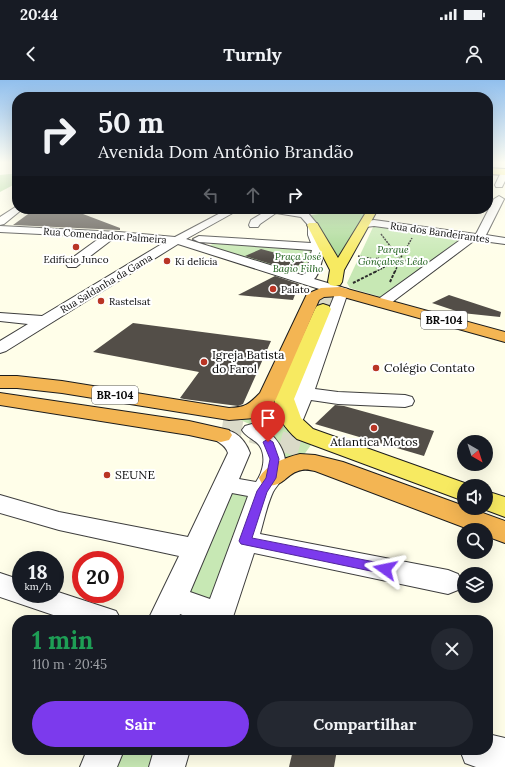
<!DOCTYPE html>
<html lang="pt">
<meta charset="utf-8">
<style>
body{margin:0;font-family:Lora,serif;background:#242831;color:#f1f3f6;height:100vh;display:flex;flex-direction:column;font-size:15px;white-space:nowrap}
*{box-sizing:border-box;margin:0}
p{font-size:13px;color:#9ea1a6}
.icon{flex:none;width:22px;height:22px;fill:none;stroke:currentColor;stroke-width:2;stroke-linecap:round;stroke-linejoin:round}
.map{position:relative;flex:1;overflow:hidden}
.side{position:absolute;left:12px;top:535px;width:481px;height:140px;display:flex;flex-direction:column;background:#171b24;border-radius:16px;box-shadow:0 4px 16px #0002}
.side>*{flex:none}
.hud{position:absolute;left:12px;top:12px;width:481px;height:122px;border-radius:16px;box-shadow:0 4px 16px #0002;background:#171b24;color:#f1f3f6;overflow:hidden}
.needle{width:26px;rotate:141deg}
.fabs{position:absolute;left:457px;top:355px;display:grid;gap:8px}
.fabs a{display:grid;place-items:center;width:36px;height:36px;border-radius:50%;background:#171b24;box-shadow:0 4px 16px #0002;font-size:20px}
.speed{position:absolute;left:12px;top:471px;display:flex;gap:8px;font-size:20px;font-weight:700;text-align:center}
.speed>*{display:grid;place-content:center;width:52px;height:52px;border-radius:50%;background:#171b24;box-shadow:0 4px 16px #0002;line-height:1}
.speed small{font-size:10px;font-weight:400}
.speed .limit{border:6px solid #d22;background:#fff;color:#111}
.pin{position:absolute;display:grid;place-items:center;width:34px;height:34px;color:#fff;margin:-41px -17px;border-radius:50% 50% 50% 0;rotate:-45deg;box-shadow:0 0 4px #0007}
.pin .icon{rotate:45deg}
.me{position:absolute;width:44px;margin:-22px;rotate:282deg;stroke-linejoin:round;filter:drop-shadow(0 0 3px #0008)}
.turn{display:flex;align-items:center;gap:14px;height:84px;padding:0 20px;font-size:18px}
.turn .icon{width:52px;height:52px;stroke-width:2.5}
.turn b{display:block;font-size:28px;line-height:34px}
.lanes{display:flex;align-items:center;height:38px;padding:0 20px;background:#0003;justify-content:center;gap:20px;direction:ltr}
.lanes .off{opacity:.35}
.round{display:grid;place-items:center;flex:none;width:42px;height:42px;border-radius:21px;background:#242831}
.headline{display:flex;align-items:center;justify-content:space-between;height:68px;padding:0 20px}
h1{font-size:24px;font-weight:700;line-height:30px;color:#1e9e55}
.button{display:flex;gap:8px;margin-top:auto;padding:8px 20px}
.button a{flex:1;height:46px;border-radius:24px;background:#7c3aed;color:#fff;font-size:16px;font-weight:700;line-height:46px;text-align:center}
.button a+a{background:#242831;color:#f1f3f6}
.status{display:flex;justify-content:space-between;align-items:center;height:28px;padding:0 20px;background:#171b24;direction:ltr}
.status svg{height:11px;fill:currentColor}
header{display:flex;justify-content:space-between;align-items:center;height:52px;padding:0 20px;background:#171b24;font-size:18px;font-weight:700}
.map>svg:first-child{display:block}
</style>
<div class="status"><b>20:44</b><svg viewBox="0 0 49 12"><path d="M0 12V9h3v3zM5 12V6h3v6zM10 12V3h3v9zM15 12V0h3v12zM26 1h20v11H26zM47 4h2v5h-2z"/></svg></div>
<header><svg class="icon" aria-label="back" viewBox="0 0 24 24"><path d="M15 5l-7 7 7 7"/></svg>Turnly<svg class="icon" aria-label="person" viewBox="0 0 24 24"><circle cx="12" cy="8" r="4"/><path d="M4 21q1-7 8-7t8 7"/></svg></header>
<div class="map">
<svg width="505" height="687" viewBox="0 0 505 687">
<rect width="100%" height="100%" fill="#fffee9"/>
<!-- green -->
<g fill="#c7e8b4">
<polygon points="374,145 464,158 381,217 350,208 347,203"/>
<polygon points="216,162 317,168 314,186 301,198 210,168 209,166"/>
<polygon points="276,320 279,339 311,365 303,376 277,386 258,348 236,338"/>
<polygon points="232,408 266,419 223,540 176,540"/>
<polygon points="120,670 177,670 171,687 112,687"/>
</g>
<!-- forest -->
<g fill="#a8d894">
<polygon points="10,94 17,94 17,103 0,112 0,95"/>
<polygon points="358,129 367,129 341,181 311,135"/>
</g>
<!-- building -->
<g fill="#534e48">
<polygon points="35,129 73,129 68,133 83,134 120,148 120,150 13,145"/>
<polygon points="261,169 306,181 290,190 245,176"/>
<polygon points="275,196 299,204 293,220 238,215"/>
<polygon points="449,215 501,232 500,237 462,233 432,223"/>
<polygon points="133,243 271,261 243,324 238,326 184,319 180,318 199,292 93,272"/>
<polygon points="335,325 344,326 434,351 424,376 315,344"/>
<polygon points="293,670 337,670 334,687 289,687"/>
</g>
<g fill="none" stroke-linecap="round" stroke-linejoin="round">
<!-- major-tunnel -->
<polyline stroke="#dadac8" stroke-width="16" stroke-dasharray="16 8" stroke-linecap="butt" points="323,229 335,202"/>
<!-- highway-tunnel -->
<polyline stroke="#dadac8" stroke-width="20" stroke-dasharray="20 10" stroke-linecap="butt" points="222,348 249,352 304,368"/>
<defs>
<g id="minor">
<polygon points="502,90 505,90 505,101 502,107 496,107 495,105"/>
<polygon points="499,116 504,119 486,155 505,158 505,164 475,160 387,226 382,227 377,226 375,223 377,220 463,158 374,146 366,147 361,144 362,142 374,140 476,154 494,119"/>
<polygon points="17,126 17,129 22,129 20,131 4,144 0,145 0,137"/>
<path d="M228,129h12l-54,30 116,36 4,-2 6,-23 -113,-8 -6,-3 6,-3 112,7 -3,-8v-10l-7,-8 -25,-4 -16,11 -2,3h-8l-1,-2 2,-5 15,-9 -2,-2h22l22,4 10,12c0,11 4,12 5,21 2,6 -4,30 -9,33l34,10 2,3 -4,6 -31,91 23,3 67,3 7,2 2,4 -2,4 -7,2 -67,-3 -27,-4 -11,27 -7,2 -7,-2 -3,-4 52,-129 -157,-50 -172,107 -6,2v-12l28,-17 -28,-3v-8l42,3 123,-74 -51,-4 -38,29h-8l-2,-3 2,-3 33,-24 -101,-5v-6l119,6 56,5z"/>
<path d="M252,344c23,6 41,32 30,55 -3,5 -7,9 -9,13 -6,13 -9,28 -13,42l188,36 10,4 4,8 -4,8 -10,4 -194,-41 -22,67h-37l-15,-6 -2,6h-30l31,-64 -120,-26 -59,-17v-18l59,17 129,25 40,-84c-3,-10 -12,-10 -17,-18l3,-4c17,-5 30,6 36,22l-11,26 17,3c7,-10 11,-26 3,-37 -5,-6 -13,-8 -17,-15l3,-4zM232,413l16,3 -38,103 -20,-7z"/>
<polygon points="0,493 21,500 21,514 55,514 55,511 116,531 121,540 68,540 0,517"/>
<polygon points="488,654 505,658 505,687 476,687 465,683 460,670 488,670"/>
<polygon points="87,670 124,670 117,687 80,687"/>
<polygon points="154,670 190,670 185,687 149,687"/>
</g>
<g id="major">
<polygon points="488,88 505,89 505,95 488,94"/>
<polygon points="368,129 378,129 344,190 342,202 340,205 335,206 330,205 328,202 330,190 307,145 309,143 317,143 338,178"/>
<path d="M323,224l6,2 2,3 -37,90 7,19 12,11 160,57h-9v15l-167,-62c-13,-11 -20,-24 -23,-40l41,-90 2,-3z"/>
<polygon points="486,411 505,417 505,437 481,428 486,428"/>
</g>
<g id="highway">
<path d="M340,207l165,45v10l-165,-46 -16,1 -5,3 -43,99 -12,15 -9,4 -26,2 -167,-27 -45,-5h-17v-12h17l45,5 167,27c17,-1 19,-3 31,-15l47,-99 14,-6z"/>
<polygon points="0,313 189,341 229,350 232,355 229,360 221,362 189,355 0,325"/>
<path d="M300,374l15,1 28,7 121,44v2h5l36,13v22l-19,-7v-6h-15l-156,-59c-5,-1 -9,-2 -13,-1 -18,3 -17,20 -40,14l-3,-6c8,-14 25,-20 41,-24z"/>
</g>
</defs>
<!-- minor casing -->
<use href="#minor" stroke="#3e3e3e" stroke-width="2"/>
<!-- major casing -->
<use href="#major" stroke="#1c1c1c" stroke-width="2"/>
<!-- highway casing -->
<use href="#highway" stroke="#1c1c1c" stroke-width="2"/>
<!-- path-far1 -->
<g stroke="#2d2d2d" stroke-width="1.5" stroke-dasharray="2 1" stroke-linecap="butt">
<polyline points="381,154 400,179"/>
<polyline points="358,176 373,179"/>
<polygon points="378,178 383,181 376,182 372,180"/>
<polyline points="383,181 394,182"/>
<polygon points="379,182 384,185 375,184"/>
<polyline points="375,192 400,179 412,158"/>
<polyline points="395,192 400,179 416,184"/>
</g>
<!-- path -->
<g stroke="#2d2d2d" stroke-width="2" stroke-dasharray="3 1.5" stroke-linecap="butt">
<polyline points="390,202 395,191"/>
<polyline points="353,203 377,191"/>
</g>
<!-- minor -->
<use href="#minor" fill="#fff" fill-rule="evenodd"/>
<!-- major -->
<use href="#major" fill="#f7ea61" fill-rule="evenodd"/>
<!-- highway -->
<use href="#highway" fill="#f3b553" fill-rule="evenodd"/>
</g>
<!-- sky -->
<linearGradient id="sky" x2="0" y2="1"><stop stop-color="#91bfed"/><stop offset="0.46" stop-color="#fffff5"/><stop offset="1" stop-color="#fffff5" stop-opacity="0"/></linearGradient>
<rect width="505" height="179" fill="url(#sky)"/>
<!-- route -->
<polygon fill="#7c3aed" stroke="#51269a" points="268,359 273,362 279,379 276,398 267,412 252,458 385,484 390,486 392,489 390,493 385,494 241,464 239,461 257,411 266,398 270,379 263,362"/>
<!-- markers -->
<g fill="#b93525" stroke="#fff" stroke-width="1.5">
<circle cx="76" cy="167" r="4"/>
<circle cx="167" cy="181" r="4"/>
<circle cx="273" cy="209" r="4"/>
<circle cx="101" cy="221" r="4"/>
<circle cx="204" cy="282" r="4"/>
<circle cx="376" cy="288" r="4"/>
<circle cx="374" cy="348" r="4"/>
<circle cx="107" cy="395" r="4"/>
</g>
<g text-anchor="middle" stroke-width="4" stroke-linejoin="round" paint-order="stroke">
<!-- far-street labels -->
<g font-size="10" fill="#0b0b0b" stroke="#fff">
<text transform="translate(440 152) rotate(8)" y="4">Rua dos Bandeirantes</text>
<text transform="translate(105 155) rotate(4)" y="4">Rua Comendador Palmeira</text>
<text transform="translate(106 203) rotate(-31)" y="4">Rua Saldanha da Gama</text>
</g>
<!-- far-park labels -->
<g font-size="10" font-style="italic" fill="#20611d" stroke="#fff">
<text x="393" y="173">Parque<tspan x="393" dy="12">Gonçalves Lêdo</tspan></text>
<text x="298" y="180">Praça José<tspan x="298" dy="12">Bagio Filho</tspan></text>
</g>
<!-- far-poi labels -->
<g font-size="10" fill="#0b0b0b" stroke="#fff" text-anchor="start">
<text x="76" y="183" text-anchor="middle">Edifício Junco</text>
<text x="175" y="185">Ki delícia</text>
<text x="281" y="213">Palato</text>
<text x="109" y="225">Rastelsat</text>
</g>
<!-- shield labels -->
<g fill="#fff" stroke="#545454" stroke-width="1">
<rect x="421" y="231" width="46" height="18" rx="3"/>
<rect x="92" y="306" width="46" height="18" rx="3"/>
</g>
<g font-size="11" font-weight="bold" fill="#0b0b0b">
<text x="444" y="244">BR-104</text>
<text x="115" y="319">BR-104</text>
</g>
<!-- poi labels -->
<g font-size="12" fill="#0b0b0b" stroke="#fff" text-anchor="start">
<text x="212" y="279">Igreja Batista<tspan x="212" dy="14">do Farol</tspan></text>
<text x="384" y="292">Colégio Contato</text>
<text x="374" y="366" text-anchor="middle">Atlantica Motos</text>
<text x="115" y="399">SEUNE</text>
</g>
</g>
</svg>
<div class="fabs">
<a><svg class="needle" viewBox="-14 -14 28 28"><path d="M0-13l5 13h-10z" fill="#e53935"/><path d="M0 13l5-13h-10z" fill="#9ea1a6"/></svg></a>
<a><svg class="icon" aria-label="sound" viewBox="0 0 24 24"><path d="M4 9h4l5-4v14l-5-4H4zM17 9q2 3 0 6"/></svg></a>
<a><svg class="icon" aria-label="search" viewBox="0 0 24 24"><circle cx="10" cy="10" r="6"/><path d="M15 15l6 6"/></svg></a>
<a><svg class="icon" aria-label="layers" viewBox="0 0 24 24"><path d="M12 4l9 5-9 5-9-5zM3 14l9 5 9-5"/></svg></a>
</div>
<div class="speed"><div>18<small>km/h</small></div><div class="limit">20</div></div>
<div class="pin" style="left:268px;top:362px;background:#d93025"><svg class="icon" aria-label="arrive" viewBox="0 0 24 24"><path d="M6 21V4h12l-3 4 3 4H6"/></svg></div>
<svg class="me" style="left:385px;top:489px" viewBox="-20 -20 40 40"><path d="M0-17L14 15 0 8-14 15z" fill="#7c3aed" stroke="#fff" stroke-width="4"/></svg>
<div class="hud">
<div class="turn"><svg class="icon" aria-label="right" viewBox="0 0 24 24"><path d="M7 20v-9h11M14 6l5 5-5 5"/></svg><div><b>50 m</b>Avenida Dom Antônio Brandão</div></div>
<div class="lanes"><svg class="icon off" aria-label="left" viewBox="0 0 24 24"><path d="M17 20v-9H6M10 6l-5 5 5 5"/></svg><svg class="icon off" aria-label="ahead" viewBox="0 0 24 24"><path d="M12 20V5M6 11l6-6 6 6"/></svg><svg class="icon" aria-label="right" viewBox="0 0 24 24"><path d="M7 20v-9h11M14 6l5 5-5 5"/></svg></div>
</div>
<section class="side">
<div class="headline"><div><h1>1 min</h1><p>110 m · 20:45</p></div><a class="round"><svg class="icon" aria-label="close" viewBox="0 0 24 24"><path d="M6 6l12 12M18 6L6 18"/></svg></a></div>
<div class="button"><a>Sair</a><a>Compartilhar</a></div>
</section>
</div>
